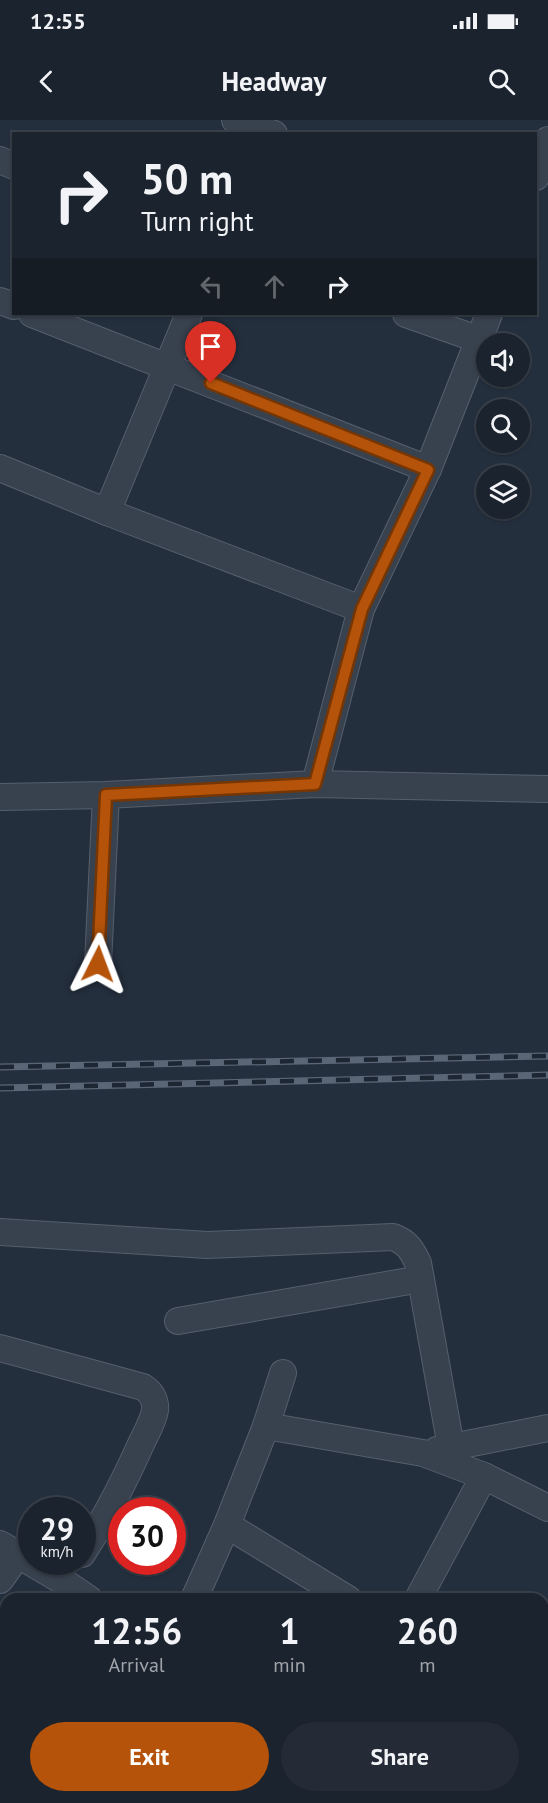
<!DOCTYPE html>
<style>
body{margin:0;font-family:"PT Sans",sans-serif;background:#242b36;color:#f1f3f6;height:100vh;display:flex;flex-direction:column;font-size:22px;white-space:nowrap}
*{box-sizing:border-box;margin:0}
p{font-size:20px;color:#a0a4aa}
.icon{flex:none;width:33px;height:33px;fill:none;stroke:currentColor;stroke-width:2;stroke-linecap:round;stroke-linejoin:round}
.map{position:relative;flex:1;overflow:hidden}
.details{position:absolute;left:0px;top:1473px;width:549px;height:210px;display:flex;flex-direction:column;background:#1b232e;border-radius:18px 18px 0 0;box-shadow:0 2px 4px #0004,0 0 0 2px #39404a}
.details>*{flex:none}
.guide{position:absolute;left:12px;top:12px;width:525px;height:183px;border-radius:0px;box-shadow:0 2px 4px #0004,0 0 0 2px #39404a;background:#1b232e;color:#f1f3f6;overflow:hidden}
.tools{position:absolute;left:476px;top:213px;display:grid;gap:12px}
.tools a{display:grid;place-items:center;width:54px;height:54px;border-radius:50%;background:#1b232e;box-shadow:0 2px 4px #0004,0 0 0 2px #39404a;font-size:30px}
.speed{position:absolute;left:18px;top:1377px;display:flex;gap:12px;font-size:30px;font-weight:700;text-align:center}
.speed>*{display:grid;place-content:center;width:78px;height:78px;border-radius:50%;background:#1b232e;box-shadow:0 2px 4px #0004,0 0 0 2px #39404a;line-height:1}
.speed small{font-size:15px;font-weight:400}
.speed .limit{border:9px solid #d22;background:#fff;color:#111}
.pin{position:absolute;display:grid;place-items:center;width:51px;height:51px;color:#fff;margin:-62px -26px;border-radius:50% 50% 50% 0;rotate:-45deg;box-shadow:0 0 6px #0007}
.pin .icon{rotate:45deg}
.me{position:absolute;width:66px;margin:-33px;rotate:3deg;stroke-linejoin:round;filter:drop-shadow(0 0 4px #0008)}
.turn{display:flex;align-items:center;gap:21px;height:126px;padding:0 30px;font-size:27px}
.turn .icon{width:78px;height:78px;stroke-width:2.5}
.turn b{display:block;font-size:42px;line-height:51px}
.lanes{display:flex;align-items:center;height:57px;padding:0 30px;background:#0003;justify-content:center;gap:30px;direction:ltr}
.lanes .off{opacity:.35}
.eta{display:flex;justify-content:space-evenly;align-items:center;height:102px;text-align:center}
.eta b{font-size:36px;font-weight:600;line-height:42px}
.action{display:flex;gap:12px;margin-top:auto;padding:12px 30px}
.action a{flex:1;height:69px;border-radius:36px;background:#b45309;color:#fff;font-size:24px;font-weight:600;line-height:69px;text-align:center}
.action a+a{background:#242b36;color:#f1f3f6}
.status{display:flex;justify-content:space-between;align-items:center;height:42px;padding:0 30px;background:#1b232e;direction:ltr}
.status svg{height:16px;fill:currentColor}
header{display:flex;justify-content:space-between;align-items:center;height:78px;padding:0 30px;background:#1b232e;font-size:27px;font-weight:600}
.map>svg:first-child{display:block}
</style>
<div class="status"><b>12:55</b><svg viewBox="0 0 49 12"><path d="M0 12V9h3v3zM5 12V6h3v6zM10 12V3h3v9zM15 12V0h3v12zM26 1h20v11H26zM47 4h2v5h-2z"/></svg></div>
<header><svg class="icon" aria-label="back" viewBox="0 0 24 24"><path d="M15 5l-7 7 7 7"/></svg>Headway<svg class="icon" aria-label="search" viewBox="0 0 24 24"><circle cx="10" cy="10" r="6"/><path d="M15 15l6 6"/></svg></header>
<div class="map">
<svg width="548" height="1683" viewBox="0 0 548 1683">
<rect width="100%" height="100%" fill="#242f3e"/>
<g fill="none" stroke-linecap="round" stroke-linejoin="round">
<defs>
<g id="street">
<polyline points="235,0 274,14"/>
<polyline points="0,40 14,46"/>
<polyline points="536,57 548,20"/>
<polyline points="0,181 14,186"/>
<polyline points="32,194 428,349"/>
<polyline points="406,194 480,220"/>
<polyline points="0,348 107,392 361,489"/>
<polyline points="107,392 189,194"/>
<polyline points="315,664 361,489 428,349 489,194"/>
<polyline points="0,677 106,675 315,664 548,669"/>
<polyline points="98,844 106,675"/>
<path d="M0,1112l207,13 186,-8c14,5 19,13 25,26l33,184"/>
<polyline points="178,1201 421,1159"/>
<path d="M0,1228l143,39c8,5 13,13 12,23 -2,12 -9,23 -14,34 -17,38 -36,75 -59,110"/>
<polyline points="283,1253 266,1306 423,1333 484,1356 548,1388"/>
<polyline points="437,1330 548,1308"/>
<polyline points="227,1405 348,1479"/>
<polyline points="0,1424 64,1462 89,1479"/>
<polyline points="0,1460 18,1435"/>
<polyline points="194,1479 227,1405 266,1306"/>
<polyline points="418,1479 484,1356"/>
<polyline points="543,1518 548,1509"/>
<polyline points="0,1568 6,1572"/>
<polyline points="543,1629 548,1634"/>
<polyline points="168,1677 177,1683"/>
<polyline points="396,1677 406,1683"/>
</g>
</defs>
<!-- street casing -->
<use href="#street" stroke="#565f6c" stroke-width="28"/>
<!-- street -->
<use href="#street" stroke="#38414e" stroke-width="26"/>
<defs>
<g id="rail">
<polyline points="0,947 548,936"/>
<polyline points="0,968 548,955"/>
</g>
</defs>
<!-- rail casing -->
<use href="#rail" stroke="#5a6575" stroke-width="7"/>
<!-- rail -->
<use href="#rail" stroke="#1d2633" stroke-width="4.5" stroke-dasharray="14" stroke-linecap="butt"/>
</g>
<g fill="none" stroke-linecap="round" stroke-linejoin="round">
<defs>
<polyline id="route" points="98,844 106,675 315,664 362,489 428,350 211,263"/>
</defs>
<!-- route casing -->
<use href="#route" stroke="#753606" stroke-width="15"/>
<!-- route -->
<use href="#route" stroke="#b45309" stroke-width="10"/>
</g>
</svg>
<div class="tools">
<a><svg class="icon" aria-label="sound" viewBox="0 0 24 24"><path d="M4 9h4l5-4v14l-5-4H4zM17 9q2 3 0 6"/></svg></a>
<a><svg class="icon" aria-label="search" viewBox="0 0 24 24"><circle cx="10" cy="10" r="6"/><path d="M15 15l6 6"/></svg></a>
<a><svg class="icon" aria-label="layers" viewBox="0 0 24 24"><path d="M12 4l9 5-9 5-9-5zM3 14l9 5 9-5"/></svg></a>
</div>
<div class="speed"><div>29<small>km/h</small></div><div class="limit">30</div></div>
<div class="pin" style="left:211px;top:263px;background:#d93025"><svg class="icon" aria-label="arrive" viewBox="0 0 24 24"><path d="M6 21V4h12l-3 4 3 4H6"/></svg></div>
<svg class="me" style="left:98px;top:844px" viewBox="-20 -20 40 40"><path d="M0-17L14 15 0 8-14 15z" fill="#b45309" stroke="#fff" stroke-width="4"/></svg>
<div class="guide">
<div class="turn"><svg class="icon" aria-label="right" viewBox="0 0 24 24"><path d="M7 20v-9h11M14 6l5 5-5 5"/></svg><div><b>50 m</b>Turn right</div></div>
<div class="lanes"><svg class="icon off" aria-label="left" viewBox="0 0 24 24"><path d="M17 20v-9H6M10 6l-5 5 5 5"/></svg><svg class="icon off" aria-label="ahead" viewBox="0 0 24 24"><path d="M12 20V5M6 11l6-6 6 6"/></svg><svg class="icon" aria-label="right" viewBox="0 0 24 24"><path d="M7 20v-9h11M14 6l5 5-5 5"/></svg></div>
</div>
<section class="details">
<div class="eta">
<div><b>12:56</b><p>Arrival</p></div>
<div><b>1</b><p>min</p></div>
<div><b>260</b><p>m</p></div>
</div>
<div class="action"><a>Exit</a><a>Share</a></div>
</section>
</div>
